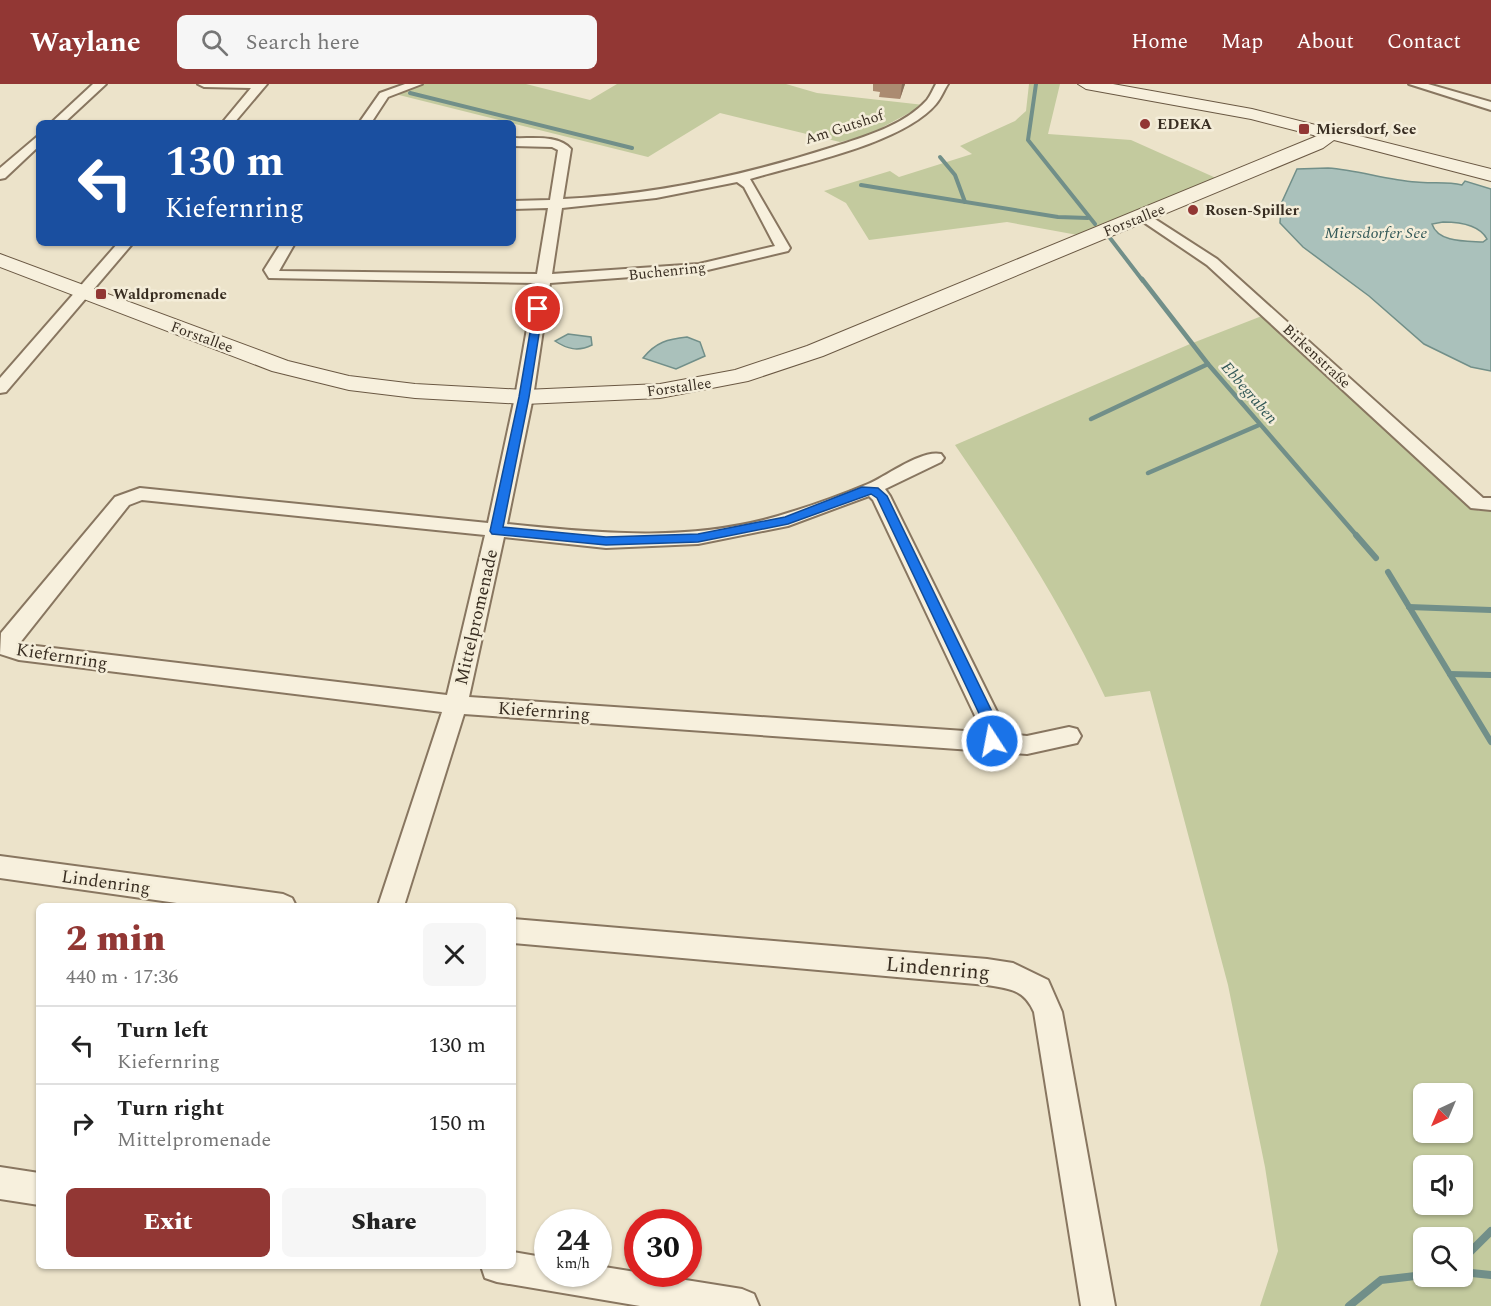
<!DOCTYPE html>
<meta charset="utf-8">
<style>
body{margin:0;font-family:Spectral,serif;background:#f6f6f6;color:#222;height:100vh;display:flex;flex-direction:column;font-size:22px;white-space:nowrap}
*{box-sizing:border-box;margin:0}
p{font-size:20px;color:#767676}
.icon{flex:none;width:33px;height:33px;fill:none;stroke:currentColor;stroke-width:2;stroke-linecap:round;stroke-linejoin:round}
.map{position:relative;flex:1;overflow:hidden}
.panel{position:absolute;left:36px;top:819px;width:480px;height:366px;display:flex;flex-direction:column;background:#fff;border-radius:9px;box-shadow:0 2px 4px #0004}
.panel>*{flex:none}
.top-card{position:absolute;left:36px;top:36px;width:480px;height:126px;border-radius:9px;box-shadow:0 2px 4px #0004;background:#1a4fa0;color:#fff;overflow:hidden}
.needle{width:39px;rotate:224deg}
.fabs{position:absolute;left:1413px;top:999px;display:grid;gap:12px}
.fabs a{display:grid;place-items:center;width:60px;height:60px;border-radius:9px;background:#fff;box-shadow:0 2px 4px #0004;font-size:30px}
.speed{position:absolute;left:534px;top:1125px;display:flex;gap:12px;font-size:30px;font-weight:700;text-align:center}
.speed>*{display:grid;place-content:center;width:78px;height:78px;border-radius:50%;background:#fff;box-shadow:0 2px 4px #0004;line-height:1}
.speed small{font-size:15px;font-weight:400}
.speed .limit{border:9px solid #d22;background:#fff;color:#111}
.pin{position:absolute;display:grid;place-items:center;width:51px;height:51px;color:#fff;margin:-26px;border:3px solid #fff;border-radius:50%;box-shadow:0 2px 6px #0007}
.me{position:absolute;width:66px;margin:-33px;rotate:349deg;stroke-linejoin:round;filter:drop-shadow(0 0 4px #0008)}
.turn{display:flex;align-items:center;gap:21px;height:126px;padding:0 30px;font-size:27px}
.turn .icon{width:78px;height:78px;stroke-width:2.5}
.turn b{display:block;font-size:42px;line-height:51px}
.round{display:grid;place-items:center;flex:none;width:63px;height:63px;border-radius:9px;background:#f6f6f6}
.headline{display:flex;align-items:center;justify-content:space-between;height:102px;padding:0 30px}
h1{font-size:36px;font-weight:800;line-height:45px;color:#923734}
.primary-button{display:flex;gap:12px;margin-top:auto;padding:12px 30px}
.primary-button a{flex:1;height:69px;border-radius:9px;background:#923734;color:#fff;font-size:24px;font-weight:800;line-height:69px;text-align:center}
.primary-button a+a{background:#f6f6f6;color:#222}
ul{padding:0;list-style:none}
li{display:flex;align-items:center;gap:18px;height:78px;padding:0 30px;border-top:2px solid #e0e0e0}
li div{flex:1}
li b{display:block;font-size:22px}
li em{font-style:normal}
header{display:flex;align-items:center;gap:36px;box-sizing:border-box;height:84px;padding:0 30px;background:#923734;color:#fff}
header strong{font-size:28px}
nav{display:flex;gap:33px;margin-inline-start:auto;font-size:21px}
.search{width:420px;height:54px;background:#f6f6f6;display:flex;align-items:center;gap:15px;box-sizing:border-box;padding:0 21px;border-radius:9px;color:#767676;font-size:22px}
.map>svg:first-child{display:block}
</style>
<header>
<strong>Waylane</strong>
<div class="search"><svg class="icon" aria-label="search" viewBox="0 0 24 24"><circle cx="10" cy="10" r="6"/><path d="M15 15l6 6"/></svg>Search here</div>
<nav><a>Home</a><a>Map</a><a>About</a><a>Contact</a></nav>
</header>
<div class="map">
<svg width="1491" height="1222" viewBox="0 0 1491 1222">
<rect width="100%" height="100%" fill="#ece3ca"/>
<!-- green -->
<g fill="#c3ca9e" fill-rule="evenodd">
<polygon points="413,0 526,0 590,16 617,0 786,0 817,9 924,21 866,52 840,58 720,29 648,73 395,10"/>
<polygon points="1029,0 1060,0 1048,50 1131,56 1216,94 1083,152 1007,138 869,156 846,119 824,107 890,87 899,93 972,70 960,62 1015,37 1026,27"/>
<path d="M1267,230l212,197 12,-3v798h-231l18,-55 -13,-84 -37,-182 -78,-294 -45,6c-41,-89 -94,-171 -150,-252l235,-101zM1424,1010h38v38h-38zM1424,1082h38v38h-38zM1424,1154h38v38h-38z"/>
</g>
<!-- water -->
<g fill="#aac1bb" stroke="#718f89" stroke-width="1.5" fill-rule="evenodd">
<path d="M1328,84c30,2 58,12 88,14 15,2 30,-1 46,3l3,-4 26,8v182l-20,-4 -47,-23 -55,-48 -66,-49 -23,-24 1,-19 16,-35zM1443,138c15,0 36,2 44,17l-4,3c-16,-1 -45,1 -51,-18z"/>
<path d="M568,250l23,3 1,8c-14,7 -25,4 -37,-4z"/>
<path d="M687,253l13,5 5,14 -29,13 -33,-11c13,-16 25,-19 44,-21z"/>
</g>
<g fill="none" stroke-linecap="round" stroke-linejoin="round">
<!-- stream-far3 -->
<g stroke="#718f89" stroke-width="4">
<polyline points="1036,0 1028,56 1095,140"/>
<polyline points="410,9 632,64"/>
<polyline points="940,73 955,91 965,118"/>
<polyline points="861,101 1058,133 1088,134"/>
<polyline points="1110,154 1143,197"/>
</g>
<!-- stream-far2 -->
<g stroke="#718f89" stroke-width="4.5">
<polyline points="1142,195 1208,280 1357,452"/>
<polyline points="1091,335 1208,280"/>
<polyline points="1148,389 1259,341"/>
</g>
<!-- stream-far1 -->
<g stroke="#718f89" stroke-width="6">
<polyline points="1356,451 1376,474"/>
<polyline points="1388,488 1491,658"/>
<polyline points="1409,523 1491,526"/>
<polyline points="1450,590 1491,591"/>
</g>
<!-- stream -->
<g stroke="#718f89" stroke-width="8">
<polyline points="1462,1176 1491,1147"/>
<polyline points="1462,1188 1491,1191"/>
<polyline points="1349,1222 1381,1196 1424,1191"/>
</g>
<defs>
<g id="street">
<polygon points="93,0 106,0 64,39 51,39"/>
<polygon points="198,0 267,0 234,39 222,39 251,4 204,3"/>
<polygon points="405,0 422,0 388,13 371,39 359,39 380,9"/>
<path d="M936,0h12c-4,6 -7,14 -12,20 -34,40 -136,60 -186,75l40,69 -2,3 -89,21 -149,11 -17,114 -26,127c94,10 192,19 284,-12 26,-8 53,-18 77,-28 17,-7 54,-35 73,-30l3,4 -3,4 -56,27 5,7 113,228v10l24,2 42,-9 8,2 4,7 -4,7 -50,11 -563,-40 -60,192h-26l64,-194 -423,-52 -19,-6 1,-21 114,-136 25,-9 348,35 27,-126 20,-114 -266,-5 -5,-8 17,-27h14l-16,28 258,3 11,-66 -35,1v-8l37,-1 8,-50 -6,-3 -39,-1v-8c19,1 44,-4 58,11l-8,50c92,-4 183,-24 270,-52 31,-10 72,-22 94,-47 4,-5 6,-11 9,-16zM737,98l7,5 31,59 -76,18 -147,10 10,-66 94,-10zM869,412l4,4 106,224v8l-510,-35 35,-160 102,11 92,-4 90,-18zM142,416l343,35 -38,160 -428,-51 110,-139z"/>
<polygon points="1409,0 1428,0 1491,18 1491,26"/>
<polygon points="39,51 39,62 5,94 0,95 0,84"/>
<polygon points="1144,128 1217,175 1483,414 1491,414 1491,426 1471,424 1207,181 1139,135 1137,132"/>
<polygon points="118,159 133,159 6,308 0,309 0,294"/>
<polygon points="0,772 283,810 292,814 296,822 198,822 0,794"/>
<path d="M513,835l474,40 26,4 35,17 14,32 53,294h-34l-47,-294c-10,-23 -24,-23 -47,-27l-474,-42z"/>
<polygon points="0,1083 39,1089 39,1121 0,1115"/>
<polygon points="513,1168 548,1174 548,1190 598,1190 598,1182 742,1205 754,1210 759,1222 640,1222 497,1198 485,1194 481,1182 513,1182"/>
</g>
<polygon id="secondary" points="1078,0 1113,0 1252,25 1491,85 1491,97 1334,56 1323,64 823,272 748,297 660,314 524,320 415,314 349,306 272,287 0,183 0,170 288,277 349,292 415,300 524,306 660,300 735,286 807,262 1317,52 1251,35 1086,5"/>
</defs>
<!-- street casing -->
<use href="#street" stroke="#887660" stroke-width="4"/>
<!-- secondary casing -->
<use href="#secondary" stroke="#6a5843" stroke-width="2"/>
<!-- street -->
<use href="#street" fill="#f7f0dd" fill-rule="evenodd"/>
<!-- secondary -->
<use href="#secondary" fill="#f7f0dd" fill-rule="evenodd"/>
</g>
<!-- wall -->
<polygon fill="#ab8b71" points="873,0 905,0 900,15 879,13 880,8 873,7"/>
<!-- shaded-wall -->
<polygon fill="#8b715c" points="902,0 905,0 900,15"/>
<!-- route -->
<polygon fill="#1a73e8" stroke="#114b97" stroke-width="1.5" points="538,222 543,225 529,313 503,443 606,453 698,450 785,433 862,403 878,404 887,412 998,640 997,661 986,661 984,640 877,414 871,410 788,440 698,458 606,461 492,450 490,447 519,313 534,225"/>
<!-- markers -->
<g fill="#923734" stroke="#f4edd9" stroke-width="2">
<circle cx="1145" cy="40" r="6"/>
<rect x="1298" y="39" width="12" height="12" rx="3"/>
<circle cx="1193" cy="126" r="6"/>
<rect x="95" y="204" width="12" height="12" rx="3"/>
</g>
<g text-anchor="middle" stroke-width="5" stroke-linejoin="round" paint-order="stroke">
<!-- far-poi labels -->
<g font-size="15" font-weight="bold" fill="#392e22" stroke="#f4edd9" text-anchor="start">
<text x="1157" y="45">EDEKA</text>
<text x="1316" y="50">Miersdorf, See</text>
<text x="1205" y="131">Rosen-Spiller</text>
<text x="113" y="215">Waldpromenade</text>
</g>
<!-- far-street labels -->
<g font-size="15" fill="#392e22" stroke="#f4edd9">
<text transform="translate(844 43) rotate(-18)" y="5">Am Gutshof</text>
<text transform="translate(1134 136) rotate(-22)" y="5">Forstallee</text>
<text transform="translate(667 187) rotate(-6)" y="5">Buchenring</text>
<text transform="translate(202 253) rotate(20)" y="5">Forstallee</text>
<text transform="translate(1317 272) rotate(43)" y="5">Birkenstraße</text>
<text transform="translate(679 303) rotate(-8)" y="5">Forstallee</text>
</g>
<!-- far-water labels -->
<g font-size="16" font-style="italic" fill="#325857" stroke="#f4edd9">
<text x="1376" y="154">Miersdorfer See</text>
<text transform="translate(1250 308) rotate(49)" y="6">Ebbegraben</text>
</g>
<!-- street labels -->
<g font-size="18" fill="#392e22" stroke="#f4edd9">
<text transform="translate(476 533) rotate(-77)" y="6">Mittelpromenade</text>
<text transform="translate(62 572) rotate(9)" y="6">Kiefernring</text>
<text transform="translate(544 627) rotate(4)" y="6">Kiefernring</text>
<text transform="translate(106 798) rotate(8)" y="6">Lindenring</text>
</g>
<!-- near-street labels -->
<g font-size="21" fill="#392e22" stroke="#f4edd9">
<text transform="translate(938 884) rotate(5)" y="7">Lindenring</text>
</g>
</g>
</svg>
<div class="fabs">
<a><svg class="needle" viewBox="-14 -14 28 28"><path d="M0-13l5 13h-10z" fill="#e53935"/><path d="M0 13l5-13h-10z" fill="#767676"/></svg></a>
<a><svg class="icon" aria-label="sound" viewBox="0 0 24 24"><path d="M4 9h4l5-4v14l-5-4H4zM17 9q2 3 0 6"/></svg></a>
<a><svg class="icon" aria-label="search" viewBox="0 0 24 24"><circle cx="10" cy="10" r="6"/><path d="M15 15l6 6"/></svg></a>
</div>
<div class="speed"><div>24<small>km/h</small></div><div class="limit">30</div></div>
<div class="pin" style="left:538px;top:225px;background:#d93025"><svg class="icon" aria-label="arrive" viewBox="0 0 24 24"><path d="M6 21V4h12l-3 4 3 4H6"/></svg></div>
<svg class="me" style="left:992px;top:657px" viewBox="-20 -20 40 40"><circle r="17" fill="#1a73e8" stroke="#fff" stroke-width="3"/><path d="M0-11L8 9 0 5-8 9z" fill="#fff"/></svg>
<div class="top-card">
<div class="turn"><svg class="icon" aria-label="left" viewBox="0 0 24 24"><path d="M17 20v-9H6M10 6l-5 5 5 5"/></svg><div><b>130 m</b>Kiefernring</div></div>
</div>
<section class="panel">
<div class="headline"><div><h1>2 min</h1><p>440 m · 17:36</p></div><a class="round"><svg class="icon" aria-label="close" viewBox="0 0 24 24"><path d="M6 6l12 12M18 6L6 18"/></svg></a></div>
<ul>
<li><svg class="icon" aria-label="left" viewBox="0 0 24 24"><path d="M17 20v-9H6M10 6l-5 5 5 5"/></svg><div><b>Turn left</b><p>Kiefernring</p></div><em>130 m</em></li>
<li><svg class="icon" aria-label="right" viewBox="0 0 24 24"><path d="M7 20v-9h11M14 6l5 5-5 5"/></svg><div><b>Turn right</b><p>Mittelpromenade</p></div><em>150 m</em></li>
</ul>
<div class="primary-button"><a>Exit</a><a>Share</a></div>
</section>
</div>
